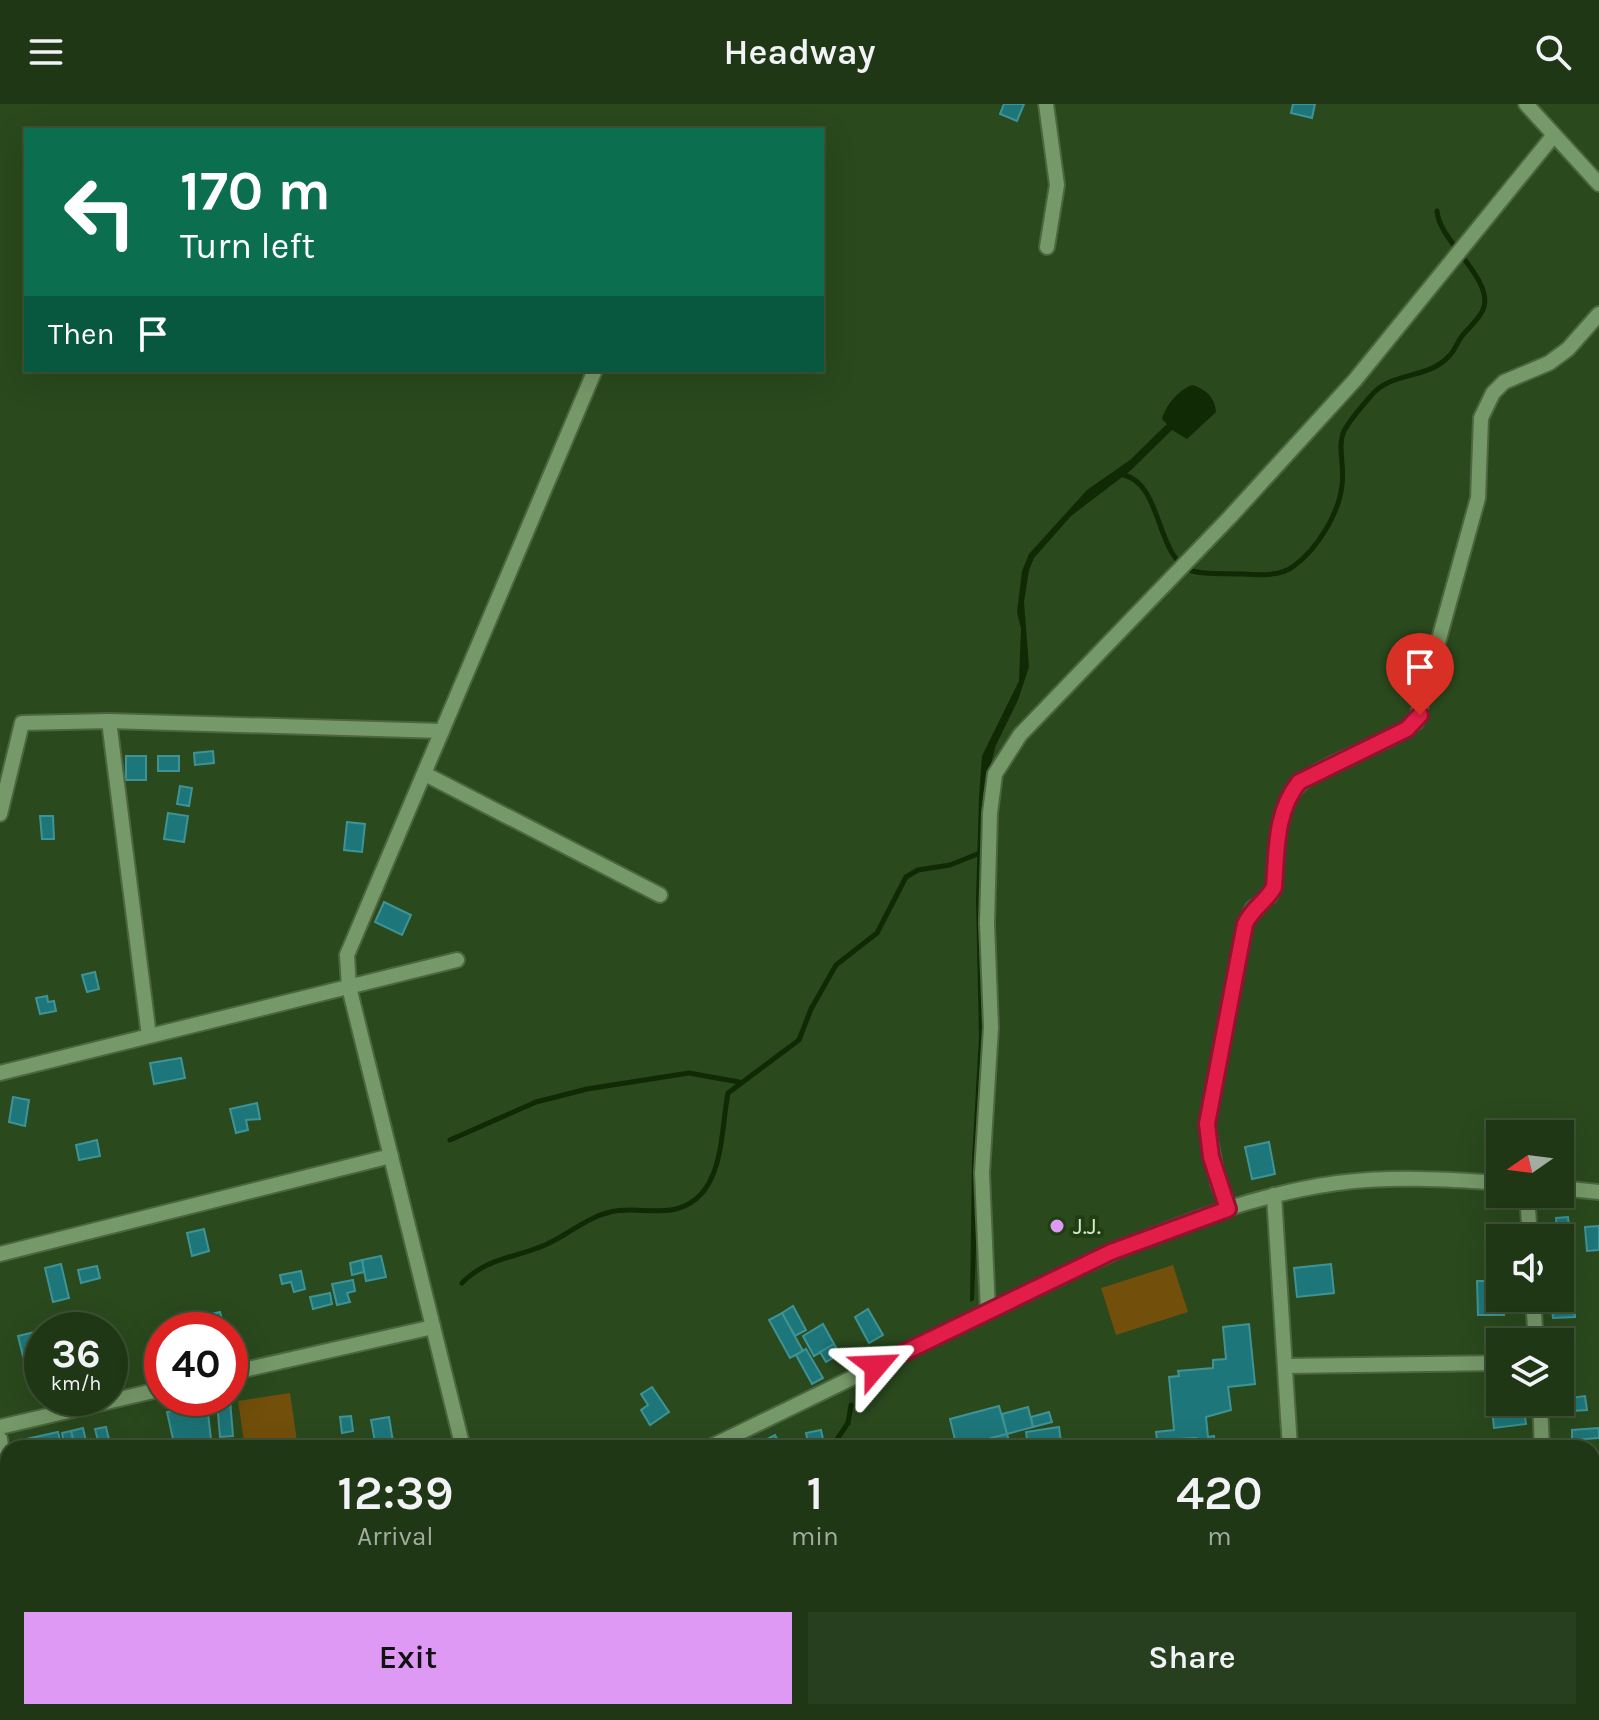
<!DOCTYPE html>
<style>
body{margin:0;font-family:Karla,sans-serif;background:#283f1f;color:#f1f3f6;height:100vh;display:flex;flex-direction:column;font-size:30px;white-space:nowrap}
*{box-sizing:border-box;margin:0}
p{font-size:26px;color:#a2aca1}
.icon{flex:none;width:44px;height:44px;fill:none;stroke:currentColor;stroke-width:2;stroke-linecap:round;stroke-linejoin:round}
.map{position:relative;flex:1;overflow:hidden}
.panel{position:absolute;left:0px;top:1336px;width:1600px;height:280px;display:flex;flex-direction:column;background:#203716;border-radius:24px 24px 0 0;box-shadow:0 8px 32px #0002,0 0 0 2px #3d5135}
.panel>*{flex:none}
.hud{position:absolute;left:24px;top:24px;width:800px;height:244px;border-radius:0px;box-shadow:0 8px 32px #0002,0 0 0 2px #3d5135;background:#0b6e4f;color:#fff;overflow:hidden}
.needle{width:52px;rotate:256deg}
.fabs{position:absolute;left:1486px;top:1016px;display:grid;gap:16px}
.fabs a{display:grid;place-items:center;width:88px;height:88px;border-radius:0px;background:#203716;box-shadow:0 8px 32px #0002,0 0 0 2px #3d5135;font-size:40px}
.speed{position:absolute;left:24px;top:1208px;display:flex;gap:16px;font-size:40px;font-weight:700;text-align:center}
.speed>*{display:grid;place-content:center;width:104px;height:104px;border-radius:50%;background:#203716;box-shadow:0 8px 32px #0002,0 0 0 2px #3d5135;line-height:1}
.speed small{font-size:20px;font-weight:400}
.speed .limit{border:12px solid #d22;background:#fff;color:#111}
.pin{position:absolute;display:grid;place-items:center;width:68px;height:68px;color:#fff;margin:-82px -34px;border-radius:50% 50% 50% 0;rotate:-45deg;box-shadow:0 0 8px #0007}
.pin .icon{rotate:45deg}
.me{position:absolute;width:88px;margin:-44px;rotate:64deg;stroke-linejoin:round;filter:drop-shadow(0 0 6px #0008)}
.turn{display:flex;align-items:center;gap:28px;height:168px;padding:0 24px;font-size:36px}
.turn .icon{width:104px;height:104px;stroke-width:2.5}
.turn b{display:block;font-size:56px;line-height:68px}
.then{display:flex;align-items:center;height:76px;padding:0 24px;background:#0003;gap:16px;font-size:30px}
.eta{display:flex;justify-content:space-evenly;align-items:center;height:136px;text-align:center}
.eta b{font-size:48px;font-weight:600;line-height:56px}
.action{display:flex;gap:16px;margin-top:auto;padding:16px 24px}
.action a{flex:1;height:92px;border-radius:0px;background:#dd99f3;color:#111;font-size:32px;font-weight:600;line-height:92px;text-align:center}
.action a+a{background:#283f1f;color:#f1f3f6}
header{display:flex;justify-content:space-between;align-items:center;height:104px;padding:0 24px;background:#203716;font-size:36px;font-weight:600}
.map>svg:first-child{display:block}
</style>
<header><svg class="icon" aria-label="menu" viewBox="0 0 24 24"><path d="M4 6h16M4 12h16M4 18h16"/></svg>Headway<svg class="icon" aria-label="search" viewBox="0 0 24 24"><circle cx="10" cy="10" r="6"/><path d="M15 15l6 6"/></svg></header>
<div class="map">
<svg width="1599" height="1616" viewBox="0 0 1599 1616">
<rect width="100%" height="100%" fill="#2a491d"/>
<!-- green -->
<g fill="#724f0a">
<polygon points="1173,1161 1188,1208 1116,1231 1101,1184"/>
<polygon points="290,1289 298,1344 245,1344 238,1297"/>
</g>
<!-- water -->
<path fill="#112a06" d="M1193,281c13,5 22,12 23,27l-29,27 -15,-9 -42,41 -59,45 -37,42 -5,12 -5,32 5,65 -11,33 -22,45 -13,49 -3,103 5,110 -11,293 -4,2 2,-141 7,-125 -3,-137 3,-102 3,-41 37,-75 2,-52 -4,-17 5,-41 7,-17 58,-64 43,-30 37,-36 -5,-5c3,-13 18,-31 31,-34z"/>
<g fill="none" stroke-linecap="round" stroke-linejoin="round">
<!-- stream -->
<g stroke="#112a06" stroke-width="5">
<path d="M1120,370c44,7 34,83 72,97 14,4 34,2 49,3 15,1 39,3 53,-8 23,-17 45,-52 48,-81 3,-18 -5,-39 2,-54 6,-11 18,-25 26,-34 19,-26 58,-17 79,-41 6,-5 8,-14 13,-20 7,-9 19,-18 22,-29 8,-30 -45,-66 -47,-96"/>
<polyline points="450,1036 536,998 587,985 689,969 739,978"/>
<path d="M462,1179c24,-25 53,-25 83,-38 22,-9 40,-27 65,-33 20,-5 41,1 61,-2 54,-9 49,-76 57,-117l71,-53 12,-31 25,-44 41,-32 29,-56 12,-7 32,-5 30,-12"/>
<polyline points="831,1344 848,1319 851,1301"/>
</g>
</g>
<!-- building -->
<g fill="#1d7679" stroke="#409395" stroke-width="2">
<polygon points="1004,0 1024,0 1017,17 1000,10"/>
<polygon points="1293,0 1315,0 1312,14 1291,9"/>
<polygon points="213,647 214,659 195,661 194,649"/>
<rect x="126" y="652" width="20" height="24"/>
<rect x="158" y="652" width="21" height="15"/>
<polygon points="180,682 192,684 189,702 177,700"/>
<polygon points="168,709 188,712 184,738 164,735"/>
<polygon points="40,712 53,712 54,735 42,735"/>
<polygon points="347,718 365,720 362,748 344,746"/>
<polygon points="384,798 411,811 402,831 375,818"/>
<polygon points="95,868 99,885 87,888 82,871"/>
<polygon points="47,892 48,898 54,897 56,907 40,910 36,894"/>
<polygon points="181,954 185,974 154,980 150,959"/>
<polygon points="13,993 29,996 25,1022 9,1018"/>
<polygon points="257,999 260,1015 246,1016 248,1026 236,1029 230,1005"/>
<polygon points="97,1036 100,1052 79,1056 76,1041"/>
<polygon points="1269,1038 1275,1070 1252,1075 1245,1043"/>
<polygon points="1568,1113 1570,1131 1557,1132 1556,1114"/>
<polygon points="1489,1121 1512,1121 1512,1134 1489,1138"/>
<polygon points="1599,1122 1599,1146 1587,1147 1585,1123"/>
<polygon points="204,1125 209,1147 192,1152 187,1129"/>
<polygon points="381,1152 386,1173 366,1177 362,1156"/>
<polygon points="362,1156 364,1168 352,1171 350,1159"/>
<polygon points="61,1160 69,1194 53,1198 45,1164"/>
<polygon points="1331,1160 1334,1189 1297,1193 1294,1164"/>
<polygon points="97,1162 100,1174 81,1179 78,1166"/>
<polygon points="301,1167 305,1185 294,1188 291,1178 282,1180 280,1171"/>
<polygon points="353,1176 355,1187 347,1189 350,1198 337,1201 332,1180"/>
<polygon points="1477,1177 1500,1177 1504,1211 1478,1211"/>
<polygon points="330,1189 332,1200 313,1205 310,1193"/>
<polygon points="1574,1195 1575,1213 1553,1214 1551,1196"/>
<polygon points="793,1202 806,1226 795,1232 782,1209"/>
<polygon points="868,1205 883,1231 869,1239 855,1213"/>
<polygon points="220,1208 225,1226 212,1226 208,1211"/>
<polygon points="782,1209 803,1247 790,1254 769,1216"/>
<polygon points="823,1220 834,1240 814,1252 803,1232"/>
<polygon points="1249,1220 1255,1280 1228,1283 1231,1306 1206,1313 1208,1333 1214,1332 1215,1344 1197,1344 1196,1334 1179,1335 1180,1344 1158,1344 1156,1328 1174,1326 1169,1273 1179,1272 1178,1267 1213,1264 1213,1256 1226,1255 1223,1223"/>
<polygon points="39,1227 42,1247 23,1252 18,1232"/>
<polygon points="834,1240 840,1250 826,1258 820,1248"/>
<polygon points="806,1245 823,1274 812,1280 796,1251"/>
<polygon points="42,1247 42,1273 37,1274 31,1250"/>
<polygon points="652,1283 669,1308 650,1321 641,1306 648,1301 641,1290"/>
<polygon points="1585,1292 1587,1306 1571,1307 1569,1294"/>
<polygon points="1500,1294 1500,1298 1523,1298 1526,1320 1494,1324 1491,1295"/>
<polygon points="230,1296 233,1332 220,1333 217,1297"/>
<polygon points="207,1300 212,1344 175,1344 167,1308"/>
<polygon points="999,1302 1007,1330 957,1344 950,1315"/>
<polygon points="1028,1303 1033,1323 1007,1330 1002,1310"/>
<polygon points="1049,1308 1052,1318 1033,1323 1031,1313"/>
<polygon points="351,1312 353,1327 342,1329 340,1313"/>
<polygon points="389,1313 394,1344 372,1344 376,1343 371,1316"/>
<polygon points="106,1323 111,1344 100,1344 95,1325"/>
<polygon points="1059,1323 1061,1338 1028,1343 1026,1328"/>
<polygon points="83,1324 86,1337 74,1340 71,1327"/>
<polygon points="1599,1324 1599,1334 1572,1336 1572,1326"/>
<polygon points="821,1326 825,1344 809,1342 806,1329"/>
<polygon points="71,1327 75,1344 65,1344 62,1329"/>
<polygon points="58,1328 62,1344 24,1344 22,1336"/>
<polygon points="1007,1330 1011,1344 994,1344 991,1334"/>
<polygon points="775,1331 782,1344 759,1344 757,1340"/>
<polygon points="1599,1459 1599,1485 1592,1486 1593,1460"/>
<rect x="1592" y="1491" width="7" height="22"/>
</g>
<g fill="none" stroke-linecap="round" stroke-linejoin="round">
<defs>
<g id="minor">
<polyline points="1046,0 1057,81 1047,143"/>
<polyline points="1526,0 1599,80"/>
<polyline points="109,617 149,932"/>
<polyline points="425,670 660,791"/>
<polyline points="0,710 22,619 109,617 442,627"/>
<polyline points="0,969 457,856"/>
<polyline points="1560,1084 1599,1088"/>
<polyline points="1527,1090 1530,1134"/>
<polyline points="1274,1091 1290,1344"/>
<path d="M1228,1105l-10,-26 -11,-59 38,-200 8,-16 17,-12 4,-9c8,-89 1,-100 87,-136 20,-8 39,-16 55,-29l62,-224 3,-80 12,-25 11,-11 45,-19 19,-14 31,-35"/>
<polyline points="0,1150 391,1052"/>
<polyline points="1533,1194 1536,1238"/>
<polyline points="988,1208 982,1069 991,923 987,819 990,709 995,670 1020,631 1230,413 1355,276 1554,31"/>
<polyline points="1285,1262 1500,1259"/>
<polyline points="230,1269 433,1223"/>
<polyline points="1540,1298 1542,1344"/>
<polyline points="0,1323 162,1285"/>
<polyline points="0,1335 8,1395"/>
<polyline points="463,1344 349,883 347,851 595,266"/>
<path d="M708,1344c98,-48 196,-96 294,-143 108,-52 215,-105 335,-122 53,-7 110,-4 163,0"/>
<polyline points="1592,1443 1599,1443"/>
<polyline points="0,1515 8,1513"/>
<polyline points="431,1608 431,1616"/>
<polyline points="1307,1608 1308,1616"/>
<polyline points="1558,1608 1558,1616"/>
<polyline points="56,1616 59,1608"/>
<polyline points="208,1616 209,1608"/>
</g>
</defs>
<!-- minor casing -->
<use href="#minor" stroke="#4b6640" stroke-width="18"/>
<!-- minor -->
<use href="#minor" stroke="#769969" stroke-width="14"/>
</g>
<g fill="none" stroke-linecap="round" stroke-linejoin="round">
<defs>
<path id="route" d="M876,1262l235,-114 117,-43 -17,-52 -4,-33 38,-200c8,-17 22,-23 29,-37 3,-37 1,-75 25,-105l108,-53 13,-14"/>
</defs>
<!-- route casing -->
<use href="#route" stroke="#92132f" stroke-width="20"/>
<!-- route -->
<use href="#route" stroke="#e11d48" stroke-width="14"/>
</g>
<!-- markers -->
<circle fill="#dd99f3" stroke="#1f3f12" stroke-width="3" cx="1057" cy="1122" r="8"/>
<g text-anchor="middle" stroke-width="8" stroke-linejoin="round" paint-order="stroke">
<!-- poi labels -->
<g font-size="24" fill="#d5e8cf" stroke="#1f3f12" text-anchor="start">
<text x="1073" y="1130">J.J.</text>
</g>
</g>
</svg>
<div class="fabs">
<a><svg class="needle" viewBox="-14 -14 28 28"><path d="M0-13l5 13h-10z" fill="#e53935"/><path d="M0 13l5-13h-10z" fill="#a2aca1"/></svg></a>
<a><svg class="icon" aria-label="sound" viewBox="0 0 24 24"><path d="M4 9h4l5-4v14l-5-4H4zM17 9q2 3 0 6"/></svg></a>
<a><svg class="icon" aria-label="layers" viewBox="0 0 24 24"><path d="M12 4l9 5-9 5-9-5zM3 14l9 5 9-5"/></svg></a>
</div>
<div class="speed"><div>36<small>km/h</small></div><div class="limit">40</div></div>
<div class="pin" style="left:1420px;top:611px;background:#d93025"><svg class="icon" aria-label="arrive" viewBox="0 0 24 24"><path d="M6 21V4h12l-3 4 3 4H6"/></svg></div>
<svg class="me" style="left:876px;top:1262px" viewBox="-20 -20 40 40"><path d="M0-17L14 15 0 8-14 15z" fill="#e11d48" stroke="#fff" stroke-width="4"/></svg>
<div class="hud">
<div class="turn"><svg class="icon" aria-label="left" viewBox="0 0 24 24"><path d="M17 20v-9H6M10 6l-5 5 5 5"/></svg><div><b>170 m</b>Turn left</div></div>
<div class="then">Then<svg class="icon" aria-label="arrive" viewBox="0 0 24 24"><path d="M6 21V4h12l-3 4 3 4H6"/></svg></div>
</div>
<section class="panel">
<div class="eta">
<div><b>12:39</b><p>Arrival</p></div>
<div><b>1</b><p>min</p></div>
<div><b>420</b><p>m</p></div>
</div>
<div class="action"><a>Exit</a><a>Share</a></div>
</section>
</div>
